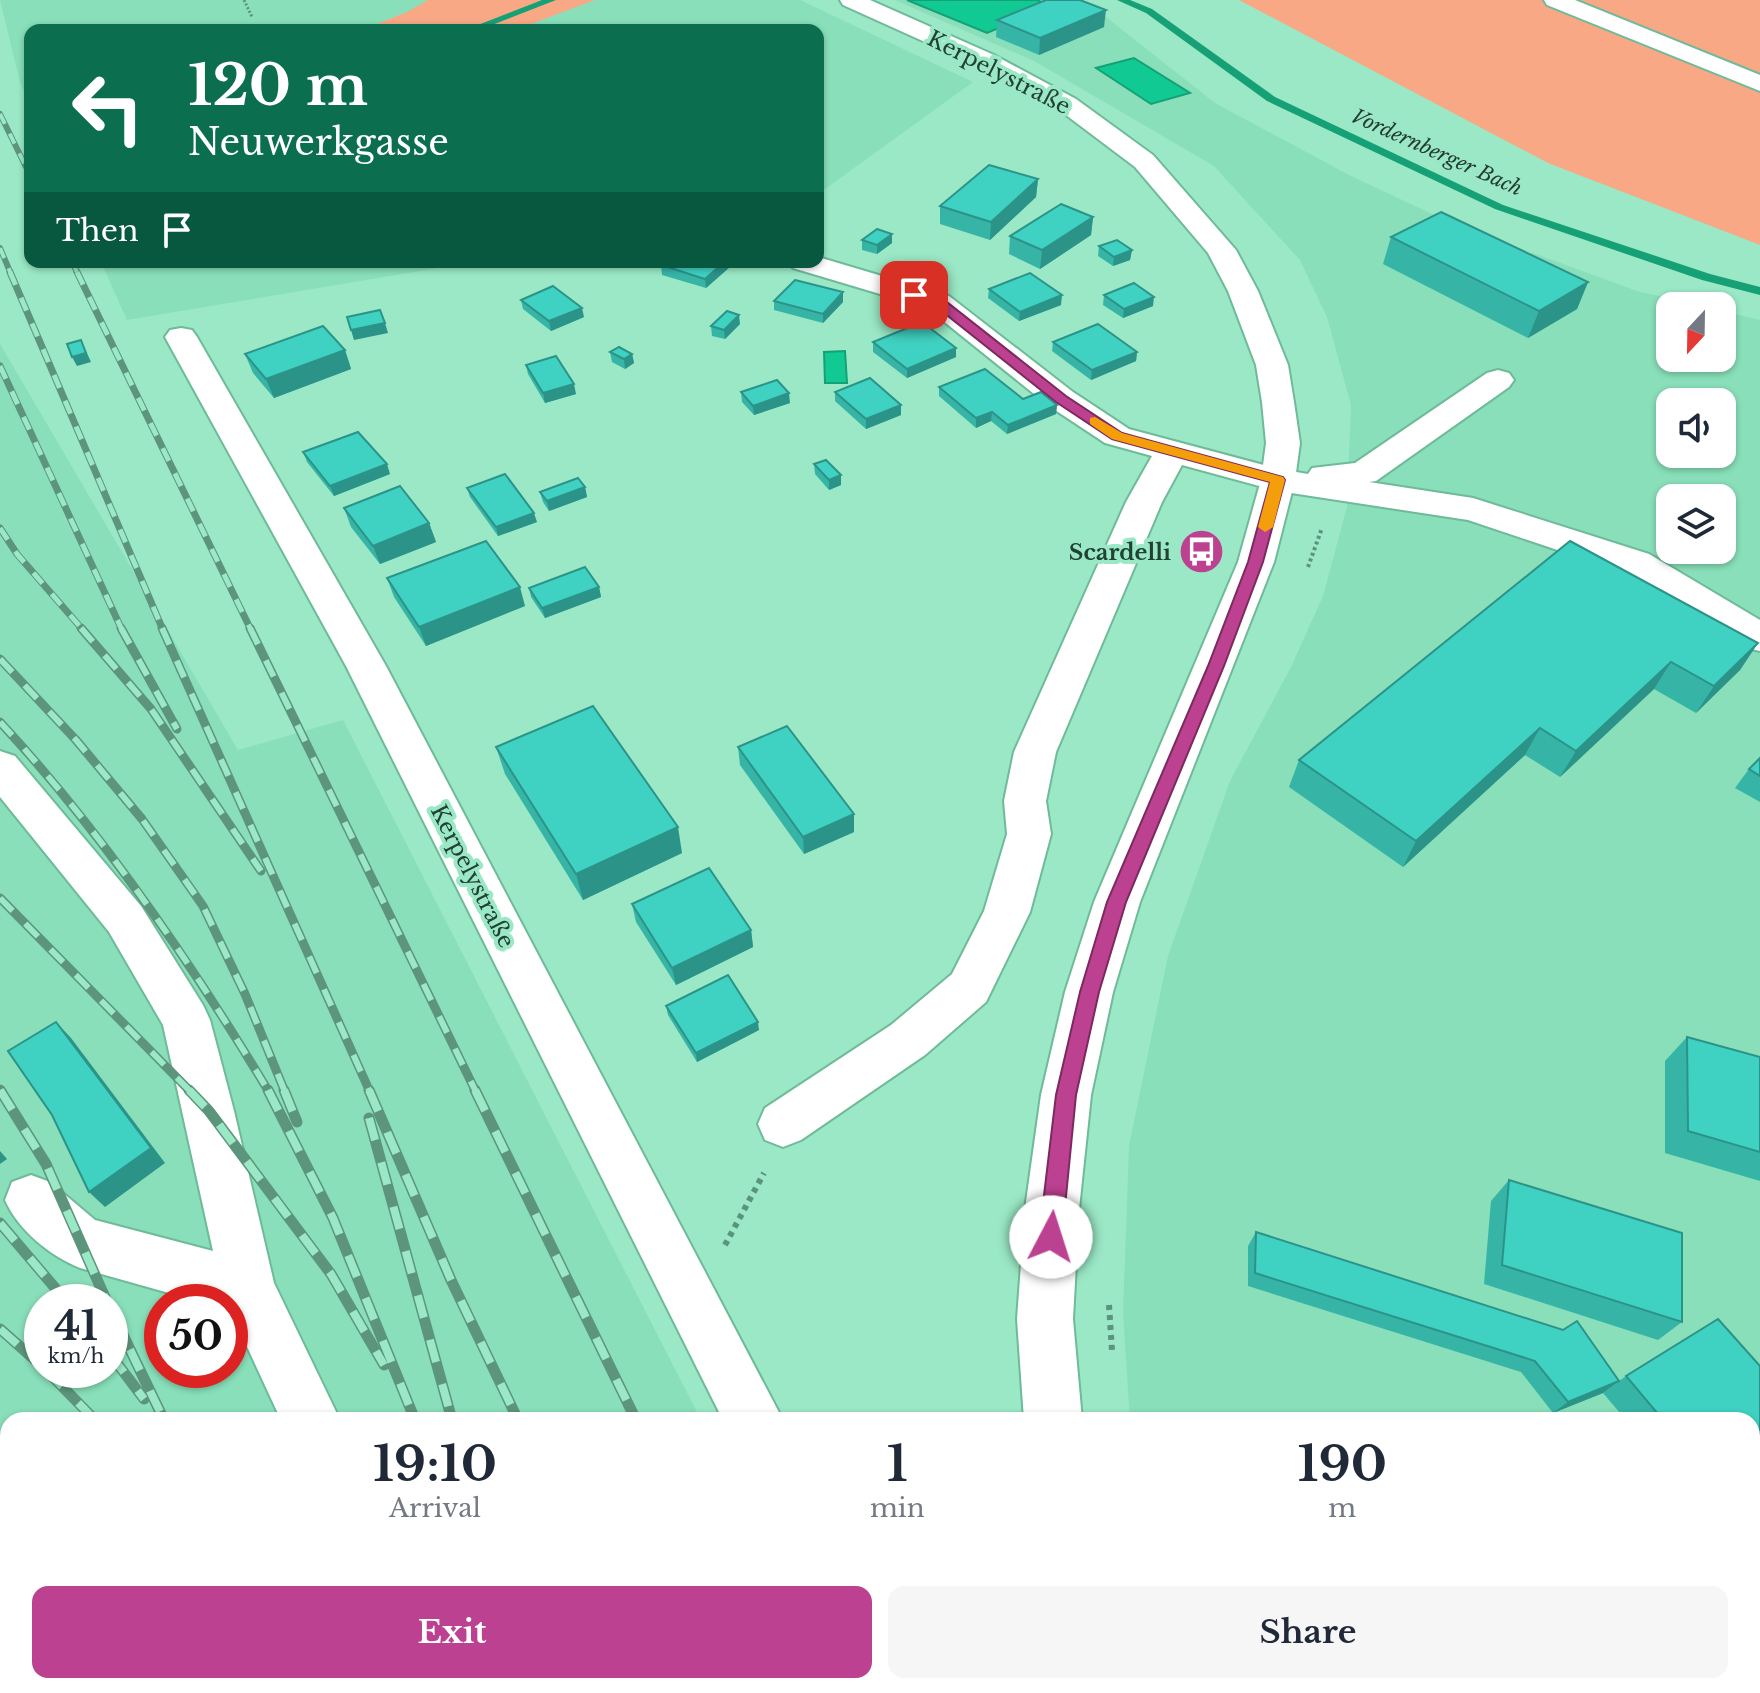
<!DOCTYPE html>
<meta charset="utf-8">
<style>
body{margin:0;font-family:"Libre Baskerville",serif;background:#f6f6f7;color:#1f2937;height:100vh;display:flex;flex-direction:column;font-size:30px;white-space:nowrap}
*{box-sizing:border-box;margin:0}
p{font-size:26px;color:#747a83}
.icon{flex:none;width:44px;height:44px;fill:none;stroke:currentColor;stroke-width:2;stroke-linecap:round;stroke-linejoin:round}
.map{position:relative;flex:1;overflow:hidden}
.details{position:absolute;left:0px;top:1412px;width:1760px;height:282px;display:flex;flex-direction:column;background:#fff;border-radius:24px 24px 0 0;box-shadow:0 2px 6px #0004}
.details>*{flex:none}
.guide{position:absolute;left:24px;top:24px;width:800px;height:244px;border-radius:16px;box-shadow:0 2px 6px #0004;background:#0b6e4f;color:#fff;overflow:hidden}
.needle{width:52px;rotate:202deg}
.controls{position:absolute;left:1656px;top:292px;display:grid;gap:16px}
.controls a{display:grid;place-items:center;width:80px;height:80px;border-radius:16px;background:#fff;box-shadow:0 2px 6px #0004;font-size:40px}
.speed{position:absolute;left:24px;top:1284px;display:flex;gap:16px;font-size:40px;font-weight:700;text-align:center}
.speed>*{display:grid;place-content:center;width:104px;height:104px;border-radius:50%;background:#fff;box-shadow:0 2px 6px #0004;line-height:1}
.speed small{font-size:20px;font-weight:400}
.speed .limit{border:12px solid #d22;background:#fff;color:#111}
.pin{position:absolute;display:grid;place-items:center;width:68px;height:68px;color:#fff;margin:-34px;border-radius:16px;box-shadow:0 4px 12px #0006}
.me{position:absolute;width:88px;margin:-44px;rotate:5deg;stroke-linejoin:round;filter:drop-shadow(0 0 6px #0008)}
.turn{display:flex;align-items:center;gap:28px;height:168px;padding:0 32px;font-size:36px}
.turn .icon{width:104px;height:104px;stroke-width:2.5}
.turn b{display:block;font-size:56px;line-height:68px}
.then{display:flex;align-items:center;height:76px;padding:0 32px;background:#0003;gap:16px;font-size:30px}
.eta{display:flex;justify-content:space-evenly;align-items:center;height:136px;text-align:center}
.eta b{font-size:48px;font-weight:700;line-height:56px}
.button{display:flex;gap:16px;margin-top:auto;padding:16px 32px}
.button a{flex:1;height:92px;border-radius:16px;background:#bd4191;color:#fff;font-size:32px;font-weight:700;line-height:92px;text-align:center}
.button a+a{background:#f6f6f7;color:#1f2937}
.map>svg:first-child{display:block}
</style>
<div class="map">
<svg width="1760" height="1693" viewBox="0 0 1760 1693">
<rect width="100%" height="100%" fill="#9ae8c5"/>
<!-- built -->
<g fill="#88dfb9" fill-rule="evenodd">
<polygon points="0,0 800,0 973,82 818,194 818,30 30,30 30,105 20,82"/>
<path d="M895,0h168l43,17 109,86 134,72 102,48 186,68 64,15h-31v52h52v-47l38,9v1373h-580l-1,-7h573v-266h-622l-7,-106 6,-168 39,-190 62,-175 61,-114 32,-71 24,-89 4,-102 -24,-88 -27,-57 -86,-94 -180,-105zM1670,402h52v52h-52zM1670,498h52v52h-52z"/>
<polygon points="101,262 474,262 127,320"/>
<path d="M0,344l238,406 105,-30 358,700h-693v266h828l3,7h-839zM42,1302h68v68h-68zM162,1302h68v68h-68z"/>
</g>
<!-- green -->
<g fill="#f8a885">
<polygon points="428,0 595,0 515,30 362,30 407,12"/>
<polygon points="1239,0 1760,0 1760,245 1548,163"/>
</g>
<!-- water -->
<g fill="#11c992" stroke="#16a076" stroke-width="2">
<polygon points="907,0 1037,0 1051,6 987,33"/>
<polygon points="1134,58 1190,93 1151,104 1096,68"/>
<polygon points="845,351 847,383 825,383 824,352"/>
</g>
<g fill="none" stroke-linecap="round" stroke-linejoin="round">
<!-- stream -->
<g fill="#16a076" fill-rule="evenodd">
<polygon points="542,0 556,0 479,30 465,30"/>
<polygon points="1117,0 1130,0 1152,9 1275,97 1503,205 1710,274 1760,287 1760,295 1702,280 1495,209 1267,101 1146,13"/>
</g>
<defs>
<g id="minor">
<polygon points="1544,0 1575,0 1760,75 1760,91 1547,5"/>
<polygon points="818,257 949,296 1073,392 1129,429 1279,469 1308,474 1312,468 1355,463 1487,373 1498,370 1509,373 1514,380 1509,387 1376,481 1369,482 1473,498 1649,554 1760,620 1760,651 1746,648 1623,572 1468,520 1278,491 1182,465 1162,502 1056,752 1046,801 1051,834 1030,912 986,1002 925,1055 801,1140 783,1147 765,1140 758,1124 765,1108 891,1025 952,974 984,911 1007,834 1004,801 1014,752 1126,502 1152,456 1105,443 1049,406 927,308 793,268 788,262 818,262"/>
<polygon points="181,328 192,330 197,337 386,666 783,1420 723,1420 346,666 165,337 170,330"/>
<path d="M0,751l15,5 126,150 62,99 7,15 24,91 40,172 66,137h-59l-51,-110v-8h-29l-121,-34c-30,-12 -62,-38 -75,-68l7,-18 19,-7 19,7 45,38 118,31 -50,-226 -54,-93 -109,-135z"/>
<polygon points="404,1686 470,1686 472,1693 406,1693"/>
</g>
<g id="major">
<polygon points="840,0 870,0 994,55 1076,99 1153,155 1236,250 1258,291 1288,365 1294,402 1300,443 1295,480 1274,562 1140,902 1113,992 1091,1095 1079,1209 1073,1319 1082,1420 1024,1420 1017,1319 1025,1209 1041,1095 1065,992 1094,902 1238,562 1261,480 1266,443 1262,402 1256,365 1228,291 1208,253 1135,167 1058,109 976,65 843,5"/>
<polygon points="1051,1686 1117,1686 1119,1693 1053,1693"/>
</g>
</defs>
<!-- minor casing -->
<use href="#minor" stroke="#6eba99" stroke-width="4"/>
<!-- major casing -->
<use href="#major" stroke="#6eba99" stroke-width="4"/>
<!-- path-far2 -->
<polyline stroke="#5c937b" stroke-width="3" stroke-dasharray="2 2" stroke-linecap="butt" points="244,0 252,17"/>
<!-- path-far1 -->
<polyline stroke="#5c937b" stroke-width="4" stroke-dasharray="3 3" stroke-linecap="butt" points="1308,567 1322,528"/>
<!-- path -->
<g stroke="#5c937b" stroke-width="6" stroke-dasharray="5 5" stroke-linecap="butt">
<polyline points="725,1245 764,1173"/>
<polyline points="1109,1305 1112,1351"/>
<polyline points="1160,1686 1162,1693"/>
</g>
<!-- minor -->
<use href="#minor" fill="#fff" fill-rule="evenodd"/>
<!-- major -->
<use href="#major" fill="#fff" fill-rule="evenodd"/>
<defs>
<g id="rail-far3">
<polyline points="0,114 30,175"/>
<polyline points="0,248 11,274"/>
<polyline points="72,262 78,274"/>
</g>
<g id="rail-far2">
<polyline points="10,272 163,630"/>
<polyline points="77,272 251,630"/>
<polyline points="0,366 122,630"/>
<polyline points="0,528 17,554 83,630"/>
</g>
<g id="rail-far1">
<polyline points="81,628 151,709 261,871"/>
<polyline points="121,628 177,729"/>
<polyline points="162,628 370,1092"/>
<polyline points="250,628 476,1092"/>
<polyline points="0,659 76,740 142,819 203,906 245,994 285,1092"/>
<path d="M0,722c102,110 192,242 269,370"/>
<polyline points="0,898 191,1092"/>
</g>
<g id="rail">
<polyline points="0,1090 46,1164 107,1302"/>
<polyline points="189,1090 209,1111 331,1274 384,1365"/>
<polyline points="268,1090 333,1218 415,1420"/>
<polyline points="284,1090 297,1122"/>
<polyline points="369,1090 451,1280 518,1420"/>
<polyline points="475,1090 636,1420"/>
<polyline points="369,1118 452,1420"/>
<polyline points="0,1223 67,1302"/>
<polyline points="110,1308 164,1420"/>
<polyline points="0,1329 42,1366"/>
<polyline points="110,1354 144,1399"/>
<polyline points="46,1370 95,1420"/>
<polyline points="0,1456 8,1465"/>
<polyline points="0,1559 8,1569"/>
<polyline points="0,1680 10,1693"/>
<polyline points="98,1686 103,1693"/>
<polyline points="185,1686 190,1693"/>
<polyline points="309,1686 314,1693"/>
<polyline points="515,1686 517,1693"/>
<polyline points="674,1686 678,1693"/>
<polyline points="765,1686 769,1693"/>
</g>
</defs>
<!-- rail-far3 casing -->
<use href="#rail-far3" stroke="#5d957c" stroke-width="6"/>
<!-- rail-far2 casing -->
<use href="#rail-far2" stroke="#5d957c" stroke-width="7"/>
<!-- rail-far1 casing -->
<use href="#rail-far1" stroke="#5d957c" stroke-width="9"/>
<!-- rail casing -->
<use href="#rail" stroke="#5d957c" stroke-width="11"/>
<!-- rail-far3 -->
<use href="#rail-far3" stroke="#9ae8c5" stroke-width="4" stroke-dasharray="11" stroke-linecap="butt"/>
<!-- rail-far2 -->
<use href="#rail-far2" stroke="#9ae8c5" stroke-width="5" stroke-dasharray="14" stroke-linecap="butt"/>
<!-- rail-far1 -->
<use href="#rail-far1" stroke="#9ae8c5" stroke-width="6" stroke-dasharray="18" stroke-linecap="butt"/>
<!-- rail -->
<use href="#rail" stroke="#9ae8c5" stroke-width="8" stroke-dasharray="23" stroke-linecap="butt"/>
</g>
<!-- wall -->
<g fill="#36b5a7">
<polygon points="997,20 1104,27 1039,55 996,37"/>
<polygon points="1038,179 1036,197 990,240 940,224 940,206"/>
<polygon points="1093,217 1091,235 1040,269 1009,254 1010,236"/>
<polygon points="892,234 892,243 877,254 862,250 862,240"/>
<polygon points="1391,237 1588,282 1577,309 1528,338 1383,264"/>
<polygon points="1099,246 1132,250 1130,260 1113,266 1098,256"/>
<polygon points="665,262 731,262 731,266 706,288 662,275 661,265"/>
<polygon points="989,289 1061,305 1019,321 988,298"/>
<polygon points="1104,295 1153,306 1123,318 1103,305"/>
<polygon points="521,300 584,317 551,331 523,309"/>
<polygon points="774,301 843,302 823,323 774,310"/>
<polygon points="740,324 725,339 712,336 711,326"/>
<polygon points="873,342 956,357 907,378 873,352"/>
<polygon points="1053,342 1137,352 1136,361 1091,380 1052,351"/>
<polygon points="345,350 351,369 274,398 253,373 245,354"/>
<polygon points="610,352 632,354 634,363 625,369 612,362"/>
<polygon points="526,365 576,394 545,403 528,374"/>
<polygon points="939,387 1057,405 1056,414 1007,434 991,421 976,428 939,396"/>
<polygon points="741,392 790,403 754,415 742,402"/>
<polygon points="835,392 901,405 901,415 866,429 835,401"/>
<polygon points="303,452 390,474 334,496 307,462"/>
<polygon points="814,464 841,475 841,485 829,490 815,474"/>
<polygon points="585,487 587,497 549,511 543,502 540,492"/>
<polygon points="467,488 537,522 498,536 470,497"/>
<polygon points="344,508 429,523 436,542 380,564 351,527"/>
<polygon points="1570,541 1758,643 1740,670 1696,713 1654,689 1560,777 1525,755 1403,867 1289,787 1299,760"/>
<polygon points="387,578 525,606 426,646 394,597"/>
<polygon points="599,587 601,597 545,618 531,597 529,588"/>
<polygon points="496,747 682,853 583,900 505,774"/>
<polygon points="738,747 854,814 854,832 804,854 740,765"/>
<polygon points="1760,758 1760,802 1735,788 1749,769"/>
<polygon points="632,904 751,930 753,947 676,985 636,922"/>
<polygon points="666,1006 759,1030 697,1062 668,1015"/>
<polygon points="1687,1037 1760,1057 1760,1181 1665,1153 1665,1061"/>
<polygon points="1509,1180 1682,1322 1658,1340 1484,1284 1491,1201"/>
<polygon points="1256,1232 1619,1381 1603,1393 1553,1413 1521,1372 1248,1286 1248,1246"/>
<polygon points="1760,1366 1760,1585 1752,1575 1752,1420 1626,1420 1603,1393 1626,1376"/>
<polygon points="1312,1686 1722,1686 1712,1693 1316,1693"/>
</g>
<!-- shaded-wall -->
<g fill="#2c9388">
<polygon points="1106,10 1104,27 1039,55 1040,38"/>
<polygon points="1038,179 1036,197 990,240 991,222"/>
<polygon points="1093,217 1091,235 1040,269 1042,250"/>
<polygon points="892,234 892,243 877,254 877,245"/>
<polygon points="1132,250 1130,260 1113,266 1114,257"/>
<polygon points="724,262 731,262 731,266 706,288 705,279"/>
<polygon points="1588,282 1577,309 1528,338 1539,311"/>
<polygon points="843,292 843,302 823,323 823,314"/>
<polygon points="1062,295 1061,305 1019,321 1020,312"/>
<polygon points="1154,297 1153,306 1123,318 1124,309"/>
<polygon points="582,308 584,317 551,331 549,321"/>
<polygon points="739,315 740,324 725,339 724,330"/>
<polygon points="385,323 388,333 354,340 351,330"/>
<polygon points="81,340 91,362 77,366 72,357"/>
<polygon points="956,348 956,357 907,378 907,369"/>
<polygon points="345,350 351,369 274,398 266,379"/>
<polygon points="1137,352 1136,361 1091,380 1092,370"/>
<polygon points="632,354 634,363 625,369 624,359"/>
<polygon points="574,384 576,394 545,403 543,393"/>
<polygon points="789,393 790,403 754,415 753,406"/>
<polygon points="901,405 901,415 866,429 866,419"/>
<polygon points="1057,405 1056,414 1007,434 1008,425"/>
<polygon points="992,412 991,421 976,428 976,418"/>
<polygon points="387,464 390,474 334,496 330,486"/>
<polygon points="841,475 841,485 829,490 829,480"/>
<polygon points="585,487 587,497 549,511 547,501"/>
<polygon points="534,513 537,522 498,536 496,527"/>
<polygon points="429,523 436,542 380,564 373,546"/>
<polygon points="520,587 525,606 426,646 419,627"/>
<polygon points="599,587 601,597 545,618 542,608"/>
<polygon points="1758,643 1740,670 1696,713 1714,686"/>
<polygon points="1671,662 1654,689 1560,777 1576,751"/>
<polygon points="1540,728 1525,755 1403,867 1416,841"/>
<polygon points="854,814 854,832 804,854 803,837"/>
<polygon points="678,827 682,853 583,900 576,874"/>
<polygon points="751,930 753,947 676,985 672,968"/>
<polygon points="56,1022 71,1038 165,1163 105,1207 89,1192"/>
<polygon points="758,1022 759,1030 697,1062 696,1053"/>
<polygon points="0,1151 7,1159 0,1164"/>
<polygon points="1619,1381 1603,1393 1553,1413 1568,1402"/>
</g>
<!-- building -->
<g fill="#3fd2c2" stroke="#2c9388" stroke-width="2">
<polygon points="1046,0 1080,0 1106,10 1040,38 997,20"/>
<polygon points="989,165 1038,179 991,222 940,206"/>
<polygon points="1061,204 1093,217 1042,250 1010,236"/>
<polygon points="1441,212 1588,282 1539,311 1391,237"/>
<polygon points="877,229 892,234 877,245 862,240"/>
<polygon points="1117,240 1132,250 1114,257 1099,246"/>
<polygon points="665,262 724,262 705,279 661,265"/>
<polygon points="1030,273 1062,295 1020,312 989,289"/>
<polygon points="795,280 843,292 823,314 774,301"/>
<polygon points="1134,283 1154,297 1124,309 1104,295"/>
<polygon points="553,286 582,308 549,321 521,300"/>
<polygon points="380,310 385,323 351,330 347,317"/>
<polygon points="727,311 739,315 724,330 711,326"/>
<polygon points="922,322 956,348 907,369 873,342"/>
<polygon points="1098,324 1137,352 1092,370 1053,342"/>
<polygon points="323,326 345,350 266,379 245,354"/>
<polygon points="81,340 86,353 72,357 67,344"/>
<polygon points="619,347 632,354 624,359 610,352"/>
<polygon points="556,356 574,384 543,393 526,365"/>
<polygon points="985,369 1023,399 1041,392 1057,405 1008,425 992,412 976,418 939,387"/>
<polygon points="870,378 901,405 866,419 835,392"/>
<polygon points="777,380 789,393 753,406 741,392"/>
<polygon points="358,432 387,464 330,486 303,452"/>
<polygon points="826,460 841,475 829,480 814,464"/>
<polygon points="505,474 534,513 496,527 467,488"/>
<polygon points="578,478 585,487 547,501 540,492"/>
<polygon points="400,486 429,523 373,546 344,508"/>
<polygon points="486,541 520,587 419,627 387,578"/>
<polygon points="1570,541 1758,643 1714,686 1671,662 1576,751 1540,728 1416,841 1299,760"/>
<polygon points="585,567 599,587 542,608 529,588"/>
<polygon points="593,706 678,827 576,874 496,747"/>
<polygon points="787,726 854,814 803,837 738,747"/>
<polygon points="1760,758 1760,776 1749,769"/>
<polygon points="709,868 751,930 672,968 632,904"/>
<polygon points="728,975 758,1022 696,1053 666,1006"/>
<polygon points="56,1022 151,1148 89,1192 52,1115 8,1051"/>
<polygon points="1687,1037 1760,1057 1760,1152 1688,1131"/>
<polygon points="1509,1180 1682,1233 1682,1322 1502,1265"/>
<polygon points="1256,1232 1563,1330 1577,1321 1619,1381 1568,1402 1535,1361 1255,1273"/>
<polygon points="1718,1319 1760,1366 1760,1537 1752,1527 1752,1420 1663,1420 1626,1376"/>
<polygon points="1588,1415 1592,1420 1579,1420"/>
<polygon points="1752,1635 1760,1645 1760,1662 1752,1667"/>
<polygon points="1333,1686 1722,1686 1712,1693 1337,1693"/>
</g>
<!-- route -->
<polygon fill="#bd4191" stroke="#7b2a5e" stroke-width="2" points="914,291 943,299 1066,396 1122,433 1283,477 1285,480 1263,562 1224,666 1126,902 1099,992 1076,1095 1062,1237 1058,1244 1051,1248 1043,1244 1039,1237 1056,1095 1080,992 1107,902 1208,666 1248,562 1270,482 1112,439 1056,402 934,305 910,298 908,295"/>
<!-- slow -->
<polygon fill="#f59e0b" points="1095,417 1122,433 1283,477 1285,480 1273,527 1265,532 1258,527 1270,482 1112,439 1090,424 1090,418"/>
<!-- icons -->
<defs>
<symbol id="bus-disc" viewBox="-11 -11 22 22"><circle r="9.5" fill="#bd4191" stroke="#9ae8c5"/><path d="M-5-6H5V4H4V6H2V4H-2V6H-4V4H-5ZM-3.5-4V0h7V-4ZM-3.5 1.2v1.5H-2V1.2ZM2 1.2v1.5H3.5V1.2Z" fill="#fff"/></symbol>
</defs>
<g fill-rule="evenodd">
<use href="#bus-disc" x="1176" y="526" width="51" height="51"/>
</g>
<g text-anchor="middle" stroke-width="8" stroke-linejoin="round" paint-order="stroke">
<!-- far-water labels -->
<g font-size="20" font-style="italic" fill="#243d32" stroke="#9ae8c5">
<text transform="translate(1437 152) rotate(24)" y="7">Vordernberger Bach</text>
</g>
<!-- street labels -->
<g font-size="22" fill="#204133" stroke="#9ae8c5">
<text transform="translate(999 72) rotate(27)" y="8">Kerpelystraße</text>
<text transform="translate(473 876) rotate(63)" y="8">Kerpelystraße</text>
</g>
<!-- poi labels -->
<g font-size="22" font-weight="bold" fill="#204133" stroke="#9ae8c5" text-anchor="end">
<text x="1171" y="560">Scardelli</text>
</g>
</g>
</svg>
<div class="controls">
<a><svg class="needle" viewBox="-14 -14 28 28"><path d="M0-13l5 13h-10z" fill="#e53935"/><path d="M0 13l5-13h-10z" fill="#747a83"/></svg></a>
<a><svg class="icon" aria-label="sound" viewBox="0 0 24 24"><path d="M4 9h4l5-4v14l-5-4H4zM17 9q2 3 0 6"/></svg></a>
<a><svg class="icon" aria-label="layers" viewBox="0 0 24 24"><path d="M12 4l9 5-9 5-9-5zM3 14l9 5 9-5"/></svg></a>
</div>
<div class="speed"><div>41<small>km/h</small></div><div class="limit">50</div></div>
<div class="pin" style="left:914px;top:295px;background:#d93025"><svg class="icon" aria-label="arrive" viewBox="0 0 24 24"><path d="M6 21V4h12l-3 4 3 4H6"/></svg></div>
<svg class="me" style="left:1051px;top:1237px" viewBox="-20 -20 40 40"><circle r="19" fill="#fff"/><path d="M0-13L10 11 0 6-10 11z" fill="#bd4191"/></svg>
<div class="guide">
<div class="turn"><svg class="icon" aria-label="left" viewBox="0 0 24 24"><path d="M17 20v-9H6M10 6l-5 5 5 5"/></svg><div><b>120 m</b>Neuwerkgasse</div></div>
<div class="then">Then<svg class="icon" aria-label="arrive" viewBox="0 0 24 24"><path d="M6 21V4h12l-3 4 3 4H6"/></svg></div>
</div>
<section class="details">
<div class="eta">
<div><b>19:10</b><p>Arrival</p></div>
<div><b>1</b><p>min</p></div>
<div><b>190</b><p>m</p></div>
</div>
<div class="button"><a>Exit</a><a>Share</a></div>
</section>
</div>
